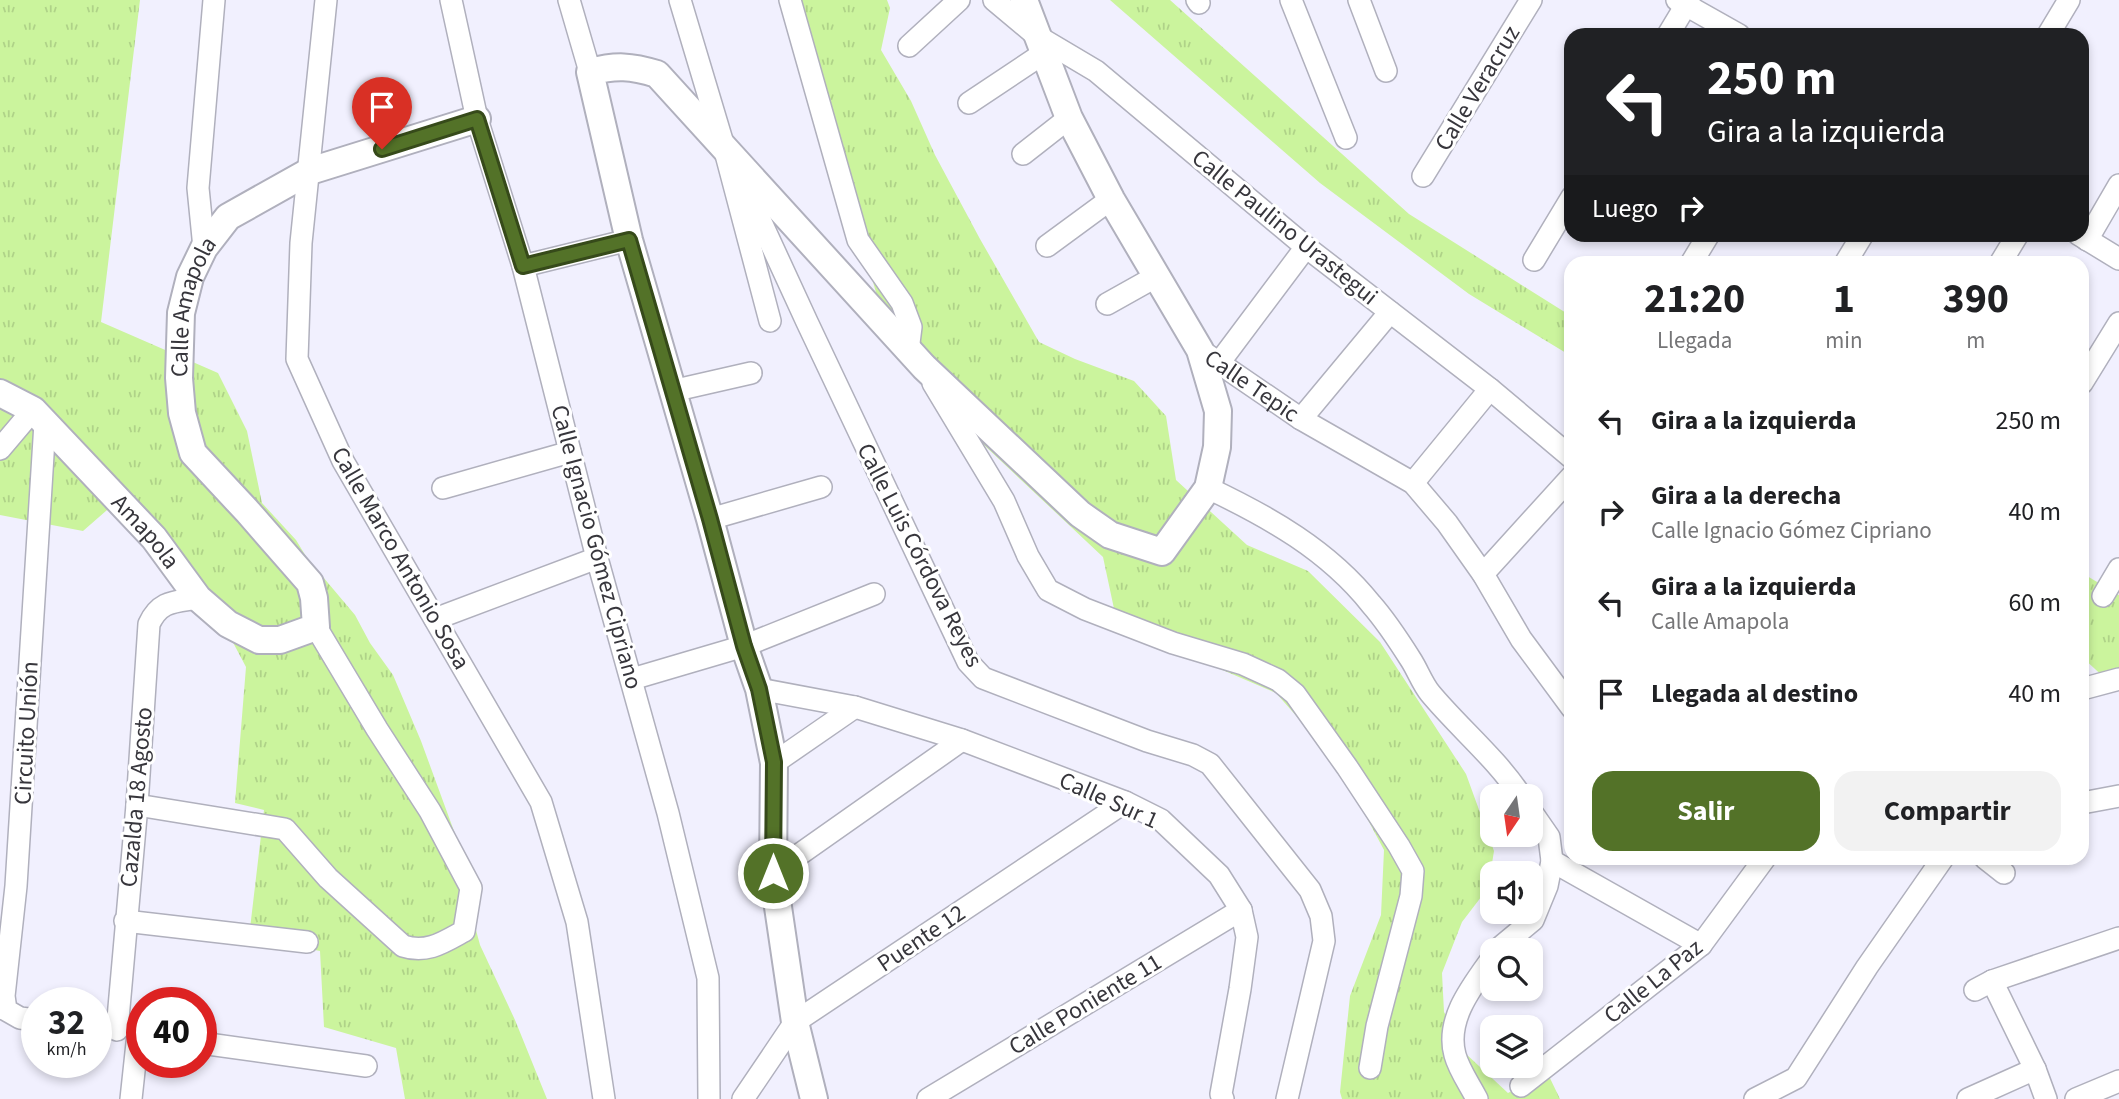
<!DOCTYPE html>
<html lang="es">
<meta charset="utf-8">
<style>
body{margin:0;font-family:"Source Sans 3",sans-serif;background:#f2f2f2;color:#202124;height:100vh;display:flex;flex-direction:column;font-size:26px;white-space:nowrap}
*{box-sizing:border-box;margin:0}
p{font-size:23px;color:#757577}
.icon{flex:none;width:38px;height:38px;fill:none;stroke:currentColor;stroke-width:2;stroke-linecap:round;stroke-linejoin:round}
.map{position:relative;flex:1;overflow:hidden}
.panel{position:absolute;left:1564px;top:256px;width:525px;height:609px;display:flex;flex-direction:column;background:#fff;border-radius:21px;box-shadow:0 4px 10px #0003}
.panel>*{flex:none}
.top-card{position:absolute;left:1564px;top:28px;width:525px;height:214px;border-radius:21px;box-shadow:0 4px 10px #0003;background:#202124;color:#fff;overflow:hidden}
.needle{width:46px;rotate:193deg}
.controls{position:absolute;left:1480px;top:784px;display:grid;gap:14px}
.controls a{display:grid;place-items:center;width:63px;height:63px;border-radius:14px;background:#fff;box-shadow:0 4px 10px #0003;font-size:35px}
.speed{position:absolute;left:21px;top:987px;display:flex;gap:14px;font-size:35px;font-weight:700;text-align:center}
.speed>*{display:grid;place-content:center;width:91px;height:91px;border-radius:50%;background:#fff;box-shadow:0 4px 10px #0003;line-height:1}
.speed small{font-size:18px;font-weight:400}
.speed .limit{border:10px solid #d22;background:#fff;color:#111}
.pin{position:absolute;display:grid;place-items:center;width:60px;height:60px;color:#fff;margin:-72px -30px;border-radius:50% 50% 50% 0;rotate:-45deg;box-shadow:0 0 7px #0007}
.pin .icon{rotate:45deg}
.me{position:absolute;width:77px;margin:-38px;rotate:0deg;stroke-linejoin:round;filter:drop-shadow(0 0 5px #0008)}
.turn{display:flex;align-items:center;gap:24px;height:147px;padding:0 28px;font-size:32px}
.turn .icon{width:91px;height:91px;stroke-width:2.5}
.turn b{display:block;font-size:49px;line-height:60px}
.then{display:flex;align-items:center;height:66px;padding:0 28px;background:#0003;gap:14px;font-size:26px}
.eta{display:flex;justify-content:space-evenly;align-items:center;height:119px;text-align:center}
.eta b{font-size:42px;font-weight:700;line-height:49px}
.button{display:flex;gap:14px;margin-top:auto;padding:14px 28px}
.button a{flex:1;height:80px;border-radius:21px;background:#537228;color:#fff;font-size:28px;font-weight:700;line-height:80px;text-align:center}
.button a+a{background:#f2f2f2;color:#202124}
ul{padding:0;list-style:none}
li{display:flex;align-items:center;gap:21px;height:91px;padding:0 28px}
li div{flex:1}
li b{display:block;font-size:26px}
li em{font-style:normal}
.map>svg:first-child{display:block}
</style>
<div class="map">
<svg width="2119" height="1099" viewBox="0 0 2119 1099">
<defs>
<pattern id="grass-tufts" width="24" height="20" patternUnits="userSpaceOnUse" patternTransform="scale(1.75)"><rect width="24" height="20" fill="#cbf49d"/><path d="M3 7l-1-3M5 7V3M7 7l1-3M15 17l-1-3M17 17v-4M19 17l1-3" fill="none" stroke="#afd288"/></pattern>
</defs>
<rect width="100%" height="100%" fill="#f1f0fe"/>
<!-- grass -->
<g fill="url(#grass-tufts)">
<polygon points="0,0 140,0 101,322 218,373 247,431 262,503 296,540 307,558 355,615 370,643 393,675 421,741 458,842 469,904 480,945 515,1020 547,1099 405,1099 396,1048 324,1027 320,951 249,937 264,810 235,803 246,667 192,565 122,497 83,531 0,515"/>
<polygon points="793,0 887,0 890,8 881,50 911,101 935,155 980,239 1039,342 1075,359 1134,381 1166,416 1176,480 1247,545 1308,571 1380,642 1466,774 1494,851 1488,888 1462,922 1442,973 1444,1012 1465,1053 1508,1093 1547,1072 1560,1099 1342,1099 1340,1092 1350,996 1381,915 1384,850 1337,762 1276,693 1204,662 1116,618 1103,557 934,398 881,310"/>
<polygon points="1110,0 1170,0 1409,214 1571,316 1571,356 1469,294 1320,183"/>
<polygon points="2082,573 2119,595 2119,691 2083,658"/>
</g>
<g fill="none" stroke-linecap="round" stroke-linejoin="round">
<defs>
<g id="minor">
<polyline points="326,0 301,243 297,359 343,461 541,802 577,922 604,1099"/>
<polyline points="451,0 477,119 523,266 597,558 668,813 708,978 709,1099"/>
<polyline points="569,0 590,72"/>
<polyline points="680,0 724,147 770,321"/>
<polyline points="790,0 858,240 902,303 911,327 908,351"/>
<polyline points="994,0 1037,36 1096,71 1306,247 1490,389 1572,458"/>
<polyline points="1197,0 1199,3"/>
<polyline points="1291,0 1346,138"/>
<polyline points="1359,0 1386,71"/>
<polyline points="1677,0 1739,35"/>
<polyline points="1668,35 1689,0"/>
<polyline points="2048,35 2069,0"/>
<polyline points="909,46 959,0"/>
<polyline points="969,103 1044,53"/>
<polyline points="1023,154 1069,118"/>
<polyline points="743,171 755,209 807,322 968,662 983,678 1147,741 1193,755 1210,764 1310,890 1321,916 1324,941 1287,1099"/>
<polyline points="1423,176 1531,0"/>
<polyline points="2078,234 2119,259"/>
<polyline points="2087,240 2119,185"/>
<polyline points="1047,246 1111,199"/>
<polyline points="204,248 198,188 214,0"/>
<polyline points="1534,260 1572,197"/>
<polyline points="1692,262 1709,234"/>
<polyline points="1846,262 1863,234"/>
<polyline points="2001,262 2018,234"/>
<polyline points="523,266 629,240"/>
<polyline points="1107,304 1157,276"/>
<path id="s1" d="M1200,350l101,69 112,64 34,40 36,51 38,65 51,69"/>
<polyline points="1219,363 1306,247"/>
<polyline points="933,383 1004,501 1028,556 1048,590 1085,609 1173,643 1243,664 1278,680 1295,694 1347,767 1399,846 1413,871 1411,896 1377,1026 1370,1068"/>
<polyline points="2082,383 2119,323"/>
<polyline points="672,391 751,373"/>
<polyline points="1301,419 1390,312"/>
<polyline points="0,449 33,410"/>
<polyline points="1413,483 1490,389"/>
<polyline points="443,488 570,452"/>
<path d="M1208,488c61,29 120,62 163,116 15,17 28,37 40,56 7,11 11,23 19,33 29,35 66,65 91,103"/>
<polyline points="710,519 821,487"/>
<polyline points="1483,574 1572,476"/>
<polyline points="2103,596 2119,569"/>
<polyline points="435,619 597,558"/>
<polyline points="632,679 744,646 874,594"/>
<polyline points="759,689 855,707 962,740 1125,802 1161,820 1219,875 1241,910 1247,937 1240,989 1221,1094 1223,1099"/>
<polyline points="2082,689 2119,679"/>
<polyline points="774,763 855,707"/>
<polyline points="2082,803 2119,796"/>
<path d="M137,805l148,24 43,49 75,68c24,8 41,-4 61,-15l7,-43 -41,-77 -53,-82 -61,-102"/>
<polyline points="1985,858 2004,873"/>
<polyline points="1552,861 1701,945"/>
<polyline points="773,873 962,740"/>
<polyline points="125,921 307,942"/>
<polyline points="1497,950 1533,920 1547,886 1552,861 1549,837 1531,811"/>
<polyline points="1992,981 2035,1069 2046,1099"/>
<polyline points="1975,990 1992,981 2119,938"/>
<polyline points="37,1020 20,1018 6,1010 4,996 16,886 45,423"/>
<path d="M117,1030l20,-225 12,-181c11,-24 26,-22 49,-26"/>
<polyline points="201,1043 366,1066"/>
<polyline points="1521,1086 1701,945 1765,858"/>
<polyline points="131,1099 138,1034"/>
<polyline points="743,1099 795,1022 1125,802"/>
<polyline points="928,1099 1241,910"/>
<path d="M1477,1099c-7,-14 -18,-29 -22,-44 -10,-36 18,-70 38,-98"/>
<polyline points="1755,1099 1796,1078 1867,967 1943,858"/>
<polyline points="1968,1099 2035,1069"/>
<polyline points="2076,1099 2119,1081"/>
</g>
<g id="tertiary">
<path id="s2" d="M0,393l33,17 121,128 44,60 30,26 31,16h21l36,-13 -2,-29 -4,-15 -62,-71 -55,-59 -11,-40 -3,-35 2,-65 9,-36 14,-29 24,-31 82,-46 167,-52"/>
<path d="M814,1099l-19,-77 -22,-149 1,-110 -15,-74 -15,-43 -34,-127 -81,-279 -39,-168c26,-7 41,-6 67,2l267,293 156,147 30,21 52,17 46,-64 9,-41 1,-36 -18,-61 -89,-151 -42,-81 -45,-118"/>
</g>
</defs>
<!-- minor casing -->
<use href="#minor" stroke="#b0b0bd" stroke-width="24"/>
<!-- tertiary casing -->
<use href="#tertiary" stroke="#b0b0bd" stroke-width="30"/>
<!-- minor -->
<use href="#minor" stroke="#fff" stroke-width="21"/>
<!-- tertiary -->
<use href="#tertiary" stroke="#fff" stroke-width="26"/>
</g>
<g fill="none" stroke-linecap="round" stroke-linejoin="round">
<defs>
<polyline id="route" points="382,149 477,119 523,266 629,240 710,519 744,646 759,689 774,762 773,873"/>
</defs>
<!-- route casing -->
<use href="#route" stroke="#364a1a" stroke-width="18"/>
<!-- route -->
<use href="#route" stroke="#537228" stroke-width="12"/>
</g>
<g text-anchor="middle" stroke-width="6" stroke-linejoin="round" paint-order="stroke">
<!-- street labels -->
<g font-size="24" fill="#37363c" stroke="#fff">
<text transform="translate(1477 88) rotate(-59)" y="8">Calle Veracruz</text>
<text transform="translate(1285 227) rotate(39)" y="8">Calle Paulino Urastegui</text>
<text dy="8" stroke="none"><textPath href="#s2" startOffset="791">Calle Amapola</textPath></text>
<text dy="8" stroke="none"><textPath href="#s1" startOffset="63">Calle Tepic</textPath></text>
<text dy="8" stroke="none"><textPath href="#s2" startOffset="203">Amapola</textPath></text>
<text transform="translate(597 547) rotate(75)" y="8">Calle Ignacio Gómez Cipriano</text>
<text transform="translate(920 555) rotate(63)" y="8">Calle Luis Córdova Reyes</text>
<text transform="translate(401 558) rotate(60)" y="8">Calle Marco Antonio Sosa</text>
<text transform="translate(26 733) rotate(-87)" y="8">Circuito Unión</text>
<text transform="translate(136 797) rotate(-85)" y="8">Cazalda 18 Agosto</text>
<text transform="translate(1109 800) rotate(24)" y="8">Calle Sur 1</text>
<text transform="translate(921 938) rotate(-34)" y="8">Puente 12</text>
<text transform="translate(1653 981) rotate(-39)" y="8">Calle La Paz</text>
<text transform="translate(1085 1004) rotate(-31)" y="8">Calle Poniente 11</text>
</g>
</g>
</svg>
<div class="controls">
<a><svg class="needle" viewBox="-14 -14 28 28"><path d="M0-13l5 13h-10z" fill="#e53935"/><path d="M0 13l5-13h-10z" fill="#757577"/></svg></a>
<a><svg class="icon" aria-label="sound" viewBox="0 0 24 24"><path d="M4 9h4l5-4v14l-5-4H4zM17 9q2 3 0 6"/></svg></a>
<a><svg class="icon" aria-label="search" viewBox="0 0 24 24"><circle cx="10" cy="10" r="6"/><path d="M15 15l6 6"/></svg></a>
<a><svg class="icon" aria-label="layers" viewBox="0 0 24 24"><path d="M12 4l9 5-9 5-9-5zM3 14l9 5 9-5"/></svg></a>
</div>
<div class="speed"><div>32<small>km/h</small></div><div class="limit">40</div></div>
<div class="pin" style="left:382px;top:149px;background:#d93025"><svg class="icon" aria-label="arrive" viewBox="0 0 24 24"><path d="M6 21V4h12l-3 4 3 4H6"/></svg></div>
<svg class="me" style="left:773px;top:873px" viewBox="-20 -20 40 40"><circle r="17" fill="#537228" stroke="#fff" stroke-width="3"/><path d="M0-11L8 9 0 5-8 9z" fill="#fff"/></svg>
<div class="top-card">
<div class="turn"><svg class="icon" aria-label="left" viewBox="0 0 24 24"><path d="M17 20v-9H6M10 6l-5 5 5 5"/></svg><div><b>250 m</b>Gira a la izquierda</div></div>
<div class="then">Luego<svg class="icon" aria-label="right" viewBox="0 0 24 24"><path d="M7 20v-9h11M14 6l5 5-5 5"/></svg></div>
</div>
<section class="panel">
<div class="eta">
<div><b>21:20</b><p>Llegada</p></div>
<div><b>1</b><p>min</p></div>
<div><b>390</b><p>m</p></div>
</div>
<ul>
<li><svg class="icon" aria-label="left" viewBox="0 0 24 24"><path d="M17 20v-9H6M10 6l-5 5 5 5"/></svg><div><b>Gira a la izquierda</b></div><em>250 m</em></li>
<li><svg class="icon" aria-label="right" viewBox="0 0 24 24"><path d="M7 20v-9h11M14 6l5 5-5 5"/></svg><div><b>Gira a la derecha</b><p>Calle Ignacio Gómez Cipriano</p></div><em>40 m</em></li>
<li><svg class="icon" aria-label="left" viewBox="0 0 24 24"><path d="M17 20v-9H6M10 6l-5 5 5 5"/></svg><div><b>Gira a la izquierda</b><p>Calle Amapola</p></div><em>60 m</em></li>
<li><svg class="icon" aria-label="arrive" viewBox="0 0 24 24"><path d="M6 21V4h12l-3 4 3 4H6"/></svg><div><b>Llegada al destino</b></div><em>40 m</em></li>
</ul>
<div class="button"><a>Salir</a><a>Compartir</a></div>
</section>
</div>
